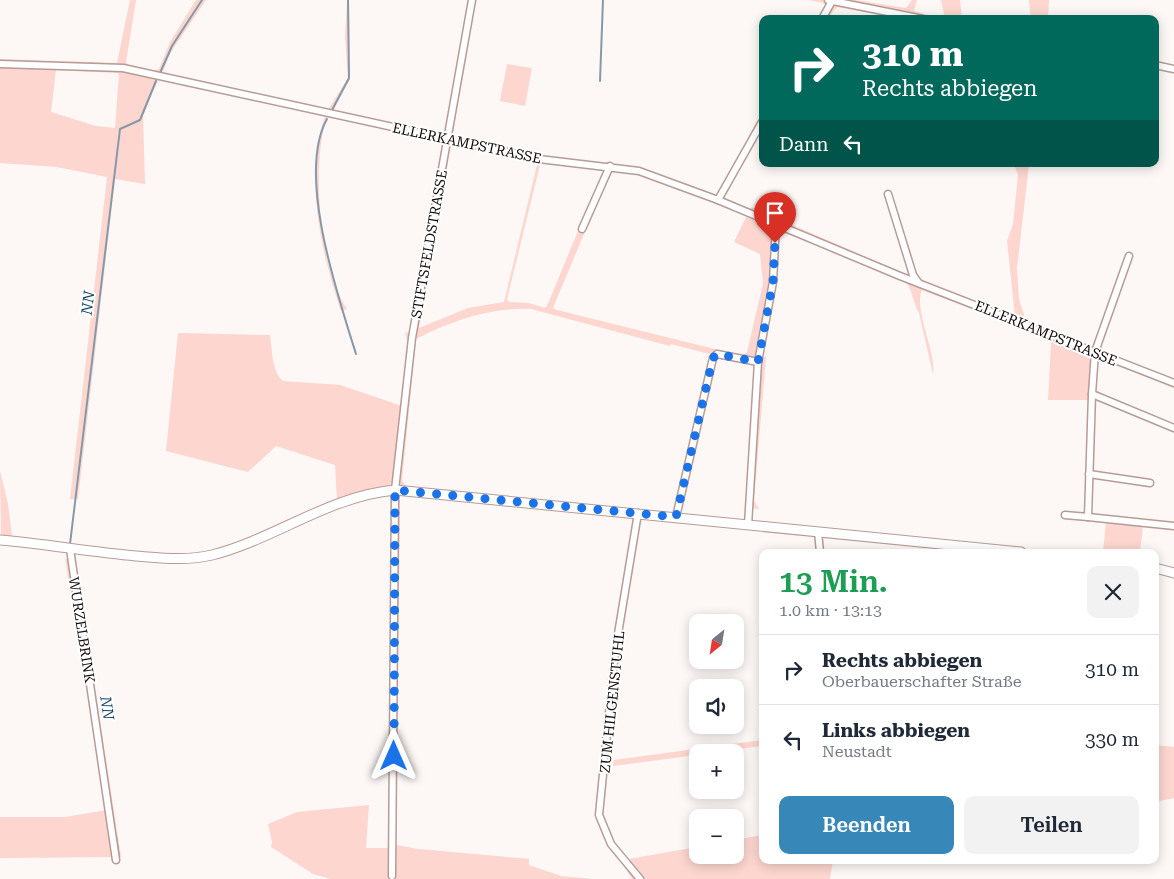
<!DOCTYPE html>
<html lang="de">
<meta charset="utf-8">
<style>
body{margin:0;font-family:"Roboto Serif",serif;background:#f2f2f3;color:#1f2937;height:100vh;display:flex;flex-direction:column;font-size:19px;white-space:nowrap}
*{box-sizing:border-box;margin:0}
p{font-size:16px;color:#747a83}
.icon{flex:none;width:28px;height:28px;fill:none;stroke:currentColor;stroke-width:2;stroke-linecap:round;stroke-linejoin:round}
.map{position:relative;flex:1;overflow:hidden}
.sheet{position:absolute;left:759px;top:549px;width:400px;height:315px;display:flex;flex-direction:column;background:#fff;border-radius:10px;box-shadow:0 2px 12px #0003}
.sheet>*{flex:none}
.top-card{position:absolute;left:759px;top:15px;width:400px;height:152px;border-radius:10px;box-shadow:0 2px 12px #0003;background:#00695c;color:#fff;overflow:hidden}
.needle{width:32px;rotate:210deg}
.controls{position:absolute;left:689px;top:614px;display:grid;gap:10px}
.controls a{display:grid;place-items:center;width:55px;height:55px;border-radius:10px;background:#fff;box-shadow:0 2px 12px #0003;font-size:25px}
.pin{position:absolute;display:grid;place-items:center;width:42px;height:42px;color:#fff;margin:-51px -21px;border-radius:50% 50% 50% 0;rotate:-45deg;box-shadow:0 0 5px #0007}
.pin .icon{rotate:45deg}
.me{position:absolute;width:55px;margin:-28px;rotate:0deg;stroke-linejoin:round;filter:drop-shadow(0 0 4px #0008)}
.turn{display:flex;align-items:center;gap:18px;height:105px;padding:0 20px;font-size:22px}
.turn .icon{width:65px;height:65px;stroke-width:2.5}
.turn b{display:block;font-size:35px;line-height:42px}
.then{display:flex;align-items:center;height:48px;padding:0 20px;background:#0003;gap:10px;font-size:19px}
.round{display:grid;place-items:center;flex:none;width:52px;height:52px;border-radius:10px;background:#f2f2f3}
.head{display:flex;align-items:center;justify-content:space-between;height:85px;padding:0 20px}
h1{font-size:30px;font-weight:600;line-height:38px;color:#1e9e55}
.primary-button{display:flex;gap:10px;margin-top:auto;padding:10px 20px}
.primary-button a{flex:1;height:58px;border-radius:10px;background:#3887b9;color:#fff;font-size:20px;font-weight:600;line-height:58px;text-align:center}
.primary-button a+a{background:#f2f2f3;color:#1f2937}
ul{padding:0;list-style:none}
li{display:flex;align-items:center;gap:15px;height:70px;padding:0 20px;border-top:1px solid #e0e1e3}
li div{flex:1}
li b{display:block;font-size:19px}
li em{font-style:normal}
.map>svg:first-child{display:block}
</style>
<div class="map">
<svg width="1174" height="879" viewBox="0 0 1174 879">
<rect width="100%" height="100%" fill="#fdf7f5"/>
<!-- green -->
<g fill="#fcd6cf" fill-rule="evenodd">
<path d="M130,0h6l-10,62 2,3 26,6 5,-2 11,-27 26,-42h10l-35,52 -9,21 166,37 20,-32 -3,-40 2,-38h2l1,79 -17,32 109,22 4,-3 23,-130h7l-57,328 49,-20 36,-6 33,-137h3l-33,134 2,3 20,1 16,5 2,-2 55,-133 7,1 -56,134 4,2 186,46 4,-4 16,-69 -3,-29 -26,-12 17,-35 159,69 105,40 -8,-75 6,-17 5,-49 -4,-11h15l-12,104 2,31 7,22 148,58v9l-67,-28h-5l-6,4 -5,-6 -3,42h-40l3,-56 -4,-7 -125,-47c-9,19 15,64 11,84l-14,-61c-6,-10 -6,-21 -13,-31l-73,-29 -3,-4 -47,-16 -5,3 -1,48 -16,73h5l-12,143 5,9 -13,-2 9,-141 -84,-22 -1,2 -139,-37c-41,-2 -79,12 -115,30l-14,141 3,5c-25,1 -46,7 -68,16l-2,-36 -59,-19 -28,26 -82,-21 12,-118 92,2c2,13 2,38 13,46l57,4 62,21 6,-63 -3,-11 3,1 2,-2 33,-184 -1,-4 -3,-3 -112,-23c-16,46 -8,152 20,192l-6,2c-20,-59 -37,-133 -16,-195l-167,-36 -15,36 2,68 -30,-5 -37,320h-8l37,-322 -50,-10 -57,-4v-104l117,4zM56,70l62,3 1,2 -4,53 -19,-2 -45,-14z"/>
<polygon points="809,0 855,0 906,8 912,0 917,0 914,11 942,19 908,19 838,7 834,10 828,19 819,19 826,6 823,3"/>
<polygon points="941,0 960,0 962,19 945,19"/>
<polygon points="1029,0 1049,0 1048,19 1031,19"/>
<polygon points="507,64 532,68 525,106 500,101"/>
<polygon points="0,471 8,504 12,536 1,535"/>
<polygon points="400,500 396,845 419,849 529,859 529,865 561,876 593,879 331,879 313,874 271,847 272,842 268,824 297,812 369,805 366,848 390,848 391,501"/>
<polygon points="1106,522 1143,525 1140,552 1103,552"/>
<polygon points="75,558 121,857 0,858 0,817 65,817 107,810 65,559"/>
<polygon points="762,740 762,746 712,752 698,752 697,755 613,766 614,760"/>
<polygon points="1155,745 1174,747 1174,798 1155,802"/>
<polygon points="762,835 762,860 833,860 830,879 632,879 627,871 633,865 629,859 697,847 698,855 735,855 735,840"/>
</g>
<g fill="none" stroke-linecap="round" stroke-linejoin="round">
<!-- stream -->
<g stroke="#8799a8" stroke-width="2">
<polyline points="160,73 172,46 202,0"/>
<polyline points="600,81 603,0"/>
<polyline points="332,110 349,78 348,0"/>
<path d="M327,119c-31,55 11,177 29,235"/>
<polyline points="70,544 120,129 140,120 156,81"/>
<polyline points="116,836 119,858"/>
</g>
<defs>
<g id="minor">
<polyline points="828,0 923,19"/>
<polyline points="822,19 832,1"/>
<polyline points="0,64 123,68 539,159 639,171 718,200 900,276 1174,383"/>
<polyline points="1155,65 1174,69"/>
<polyline points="888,194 913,275 918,282"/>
<polyline points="718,200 762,122"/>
<polyline points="582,229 610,166"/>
<polyline points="1092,394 1174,428"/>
<polyline points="1089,474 1150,483"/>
<polyline points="638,513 615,652 599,815 611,844 640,879"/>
<polyline points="1065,515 1088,517 1092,394 1095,352 1129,256"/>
<polyline points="676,517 713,358 717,354 758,362"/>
<polyline points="1088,517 1174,526"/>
<polyline points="748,525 758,362 773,282 776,224"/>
<polyline points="818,532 820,552"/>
<polyline points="70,549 116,860"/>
<polyline points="392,876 395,490 412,338 472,0"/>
</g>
<g id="secondary">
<path d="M0,540c46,4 91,12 136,16 26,2 51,5 76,-1 63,-16 117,-59 183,-65l626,62"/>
<polyline points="1155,568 1174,573"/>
</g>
</defs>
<!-- minor casing -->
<use href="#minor" stroke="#b79b96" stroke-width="9"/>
<!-- secondary casing -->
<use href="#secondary" stroke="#b79b96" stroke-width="11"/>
<!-- minor -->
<use href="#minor" stroke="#fff" stroke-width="6"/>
<!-- secondary -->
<use href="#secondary" stroke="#fff" stroke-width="9"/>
</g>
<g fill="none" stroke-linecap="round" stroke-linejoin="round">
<!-- route -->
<polyline stroke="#1a73e8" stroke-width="9" stroke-dasharray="0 16.2" points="394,756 395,490 676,517 713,358 717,354 758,362 773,282 775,243"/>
</g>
<g text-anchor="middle" stroke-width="4" stroke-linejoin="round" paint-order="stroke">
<!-- street labels -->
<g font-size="14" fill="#120908" stroke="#fff">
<text transform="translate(467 143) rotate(12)" y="5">ELLERKAMPSTRASSE</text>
<text transform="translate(429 244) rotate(-80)" y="5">STIFTSFELDSTRASSE</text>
<text transform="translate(1046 333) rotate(22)" y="5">ELLERKAMPSTRASSE</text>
<text transform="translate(82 630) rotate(81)" y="5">WURZELBRINK</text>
<text transform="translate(612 702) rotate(-84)" y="5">ZUM HILGENSTUHL</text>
</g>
<!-- water labels -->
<g font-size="15" font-style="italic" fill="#104462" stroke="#fff">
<text transform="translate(88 303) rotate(-83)" y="5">NN</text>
<text transform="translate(107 708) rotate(81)" y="5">NN</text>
</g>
</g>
</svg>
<div class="controls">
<a><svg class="needle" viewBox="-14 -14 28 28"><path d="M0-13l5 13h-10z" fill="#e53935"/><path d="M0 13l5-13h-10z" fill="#747a83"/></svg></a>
<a><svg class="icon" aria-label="sound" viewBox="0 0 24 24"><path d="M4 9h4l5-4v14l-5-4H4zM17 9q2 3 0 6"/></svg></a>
<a>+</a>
<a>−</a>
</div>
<div class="pin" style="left:775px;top:243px;background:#d93025"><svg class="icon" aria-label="arrive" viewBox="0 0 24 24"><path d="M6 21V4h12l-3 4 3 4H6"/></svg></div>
<svg class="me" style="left:394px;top:756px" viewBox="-20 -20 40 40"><path d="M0-17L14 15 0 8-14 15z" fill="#1a73e8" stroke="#fff" stroke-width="4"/></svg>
<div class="top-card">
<div class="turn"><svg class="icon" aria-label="right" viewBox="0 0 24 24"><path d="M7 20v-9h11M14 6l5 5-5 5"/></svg><div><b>310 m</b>Rechts abbiegen</div></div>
<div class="then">Dann<svg class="icon" aria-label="left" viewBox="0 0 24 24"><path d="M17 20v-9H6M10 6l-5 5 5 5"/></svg></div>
</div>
<section class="sheet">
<div class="head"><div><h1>13 Min.</h1><p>1.0 km · 13:13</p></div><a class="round"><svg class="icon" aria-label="close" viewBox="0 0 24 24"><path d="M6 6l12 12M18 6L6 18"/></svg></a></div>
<ul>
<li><svg class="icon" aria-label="right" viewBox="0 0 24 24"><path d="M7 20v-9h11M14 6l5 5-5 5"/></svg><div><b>Rechts abbiegen</b><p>Oberbauerschafter Straße</p></div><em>310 m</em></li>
<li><svg class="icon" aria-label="left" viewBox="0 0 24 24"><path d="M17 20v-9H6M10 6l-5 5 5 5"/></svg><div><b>Links abbiegen</b><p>Neustadt</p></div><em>330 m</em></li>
</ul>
<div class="primary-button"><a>Beenden</a><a>Teilen</a></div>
</section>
</div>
